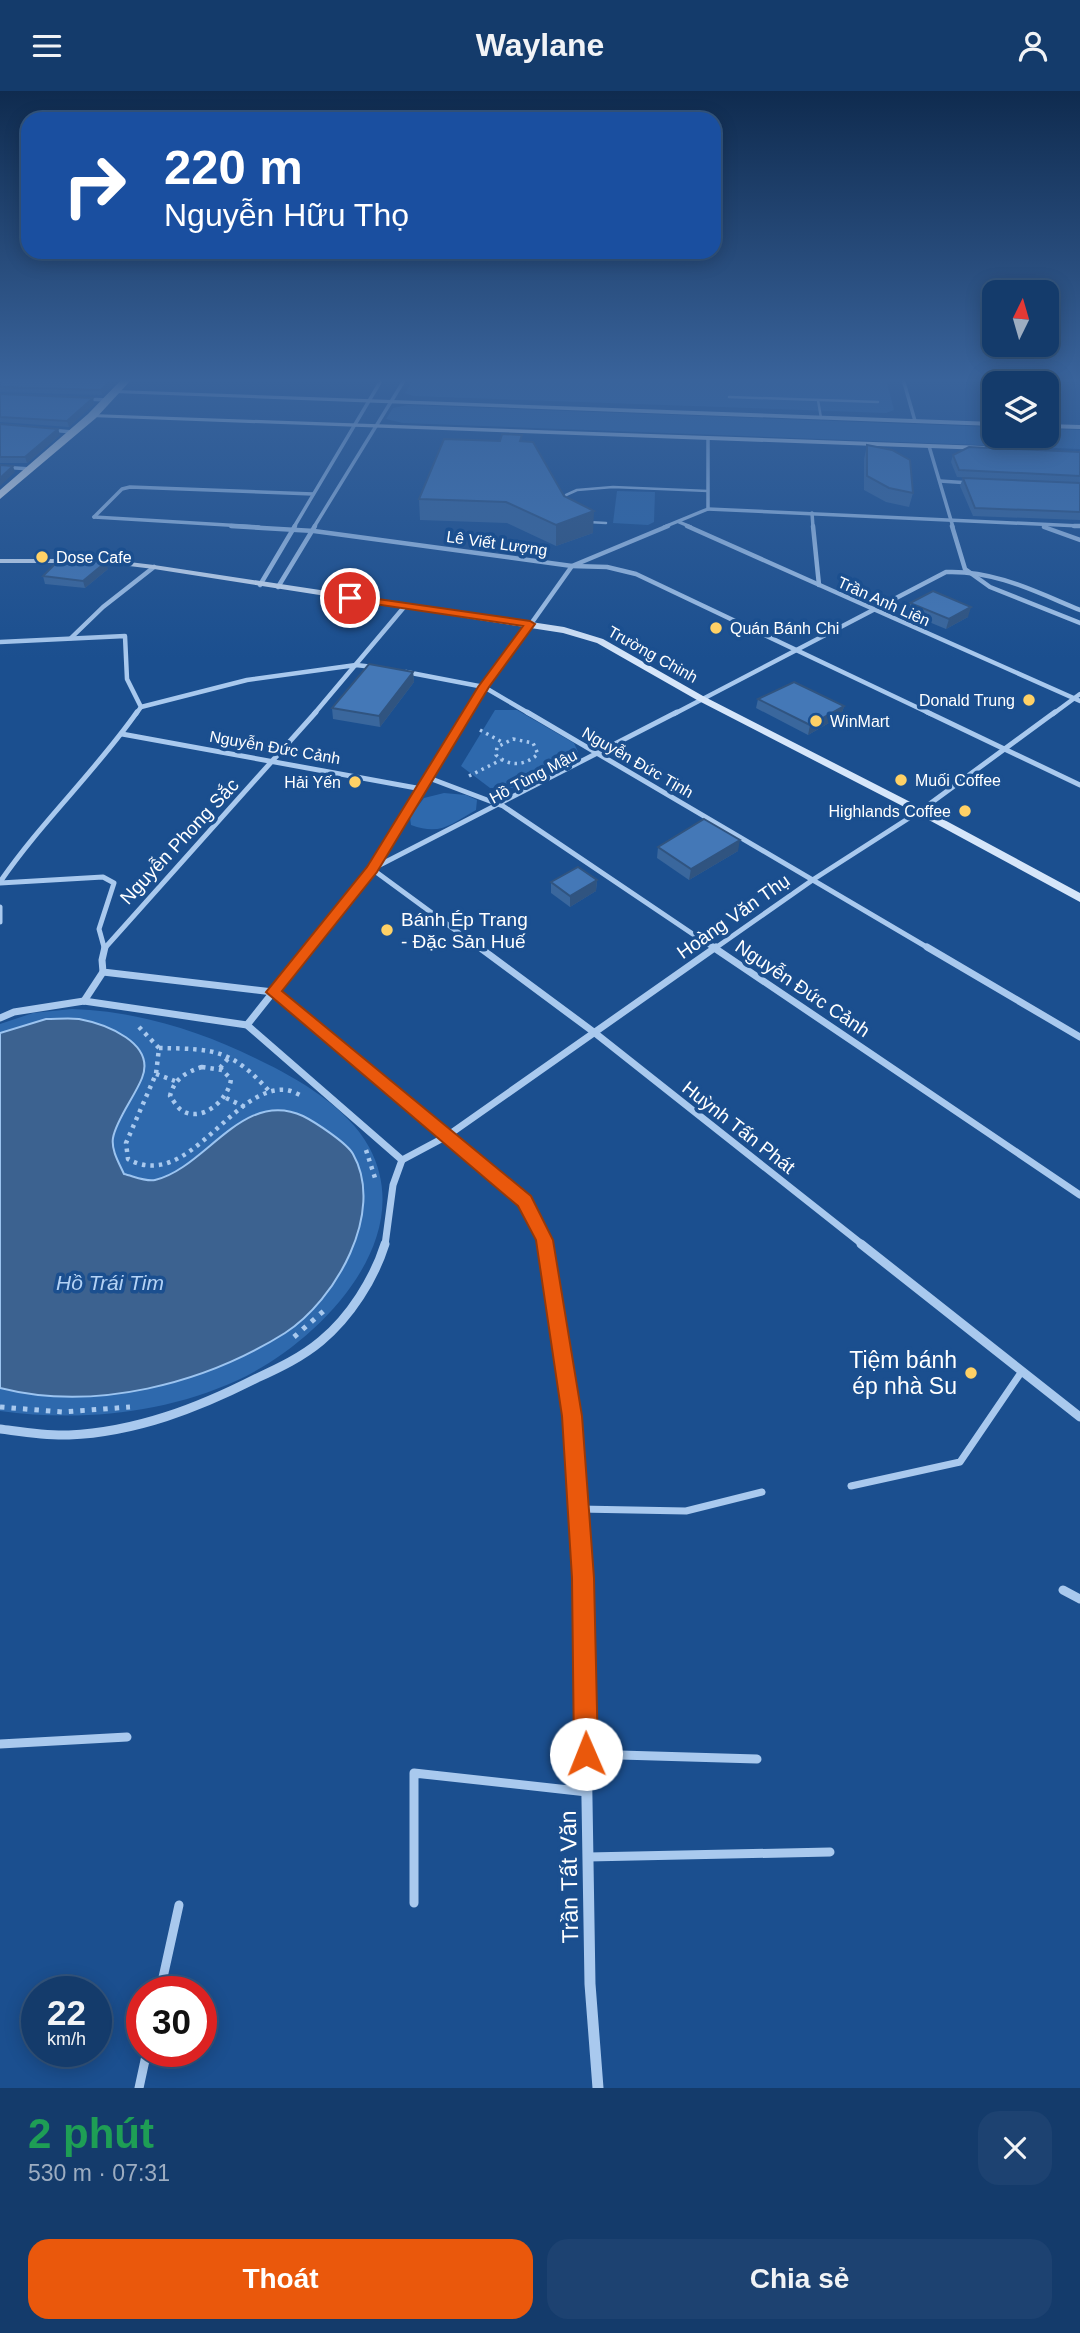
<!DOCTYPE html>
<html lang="vi">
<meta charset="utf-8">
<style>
body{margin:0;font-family:Helvetica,sans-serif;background:#1d4271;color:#f1f3f6;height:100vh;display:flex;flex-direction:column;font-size:26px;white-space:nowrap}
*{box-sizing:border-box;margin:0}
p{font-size:23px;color:#9dadc1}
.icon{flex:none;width:38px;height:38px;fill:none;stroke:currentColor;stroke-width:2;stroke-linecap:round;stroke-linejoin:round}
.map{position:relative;height:1997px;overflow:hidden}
.panel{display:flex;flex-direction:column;background:#143b6b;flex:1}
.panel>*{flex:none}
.guide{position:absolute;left:21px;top:21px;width:700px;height:147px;border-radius:21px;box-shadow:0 4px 18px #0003,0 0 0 2px #33557e;background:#1a4fa0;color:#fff;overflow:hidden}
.needle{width:46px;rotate:5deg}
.controls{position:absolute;left:982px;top:189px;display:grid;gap:14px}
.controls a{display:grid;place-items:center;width:77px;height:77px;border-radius:14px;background:#143b6b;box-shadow:0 4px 18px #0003,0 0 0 2px #33557e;font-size:35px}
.speed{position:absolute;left:21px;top:1885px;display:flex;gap:14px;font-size:35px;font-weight:700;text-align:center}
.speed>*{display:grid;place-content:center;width:91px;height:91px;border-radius:50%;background:#143b6b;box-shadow:0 4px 18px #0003,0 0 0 2px #33557e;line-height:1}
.speed small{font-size:18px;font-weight:400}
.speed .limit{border:10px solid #d22;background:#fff;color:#111}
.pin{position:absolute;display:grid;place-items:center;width:60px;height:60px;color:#fff;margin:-30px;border:4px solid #fff;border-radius:50%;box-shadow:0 2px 7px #0007}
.me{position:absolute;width:77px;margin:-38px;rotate:359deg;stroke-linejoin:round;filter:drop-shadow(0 0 5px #0008)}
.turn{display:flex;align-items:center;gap:24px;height:147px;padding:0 28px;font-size:32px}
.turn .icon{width:91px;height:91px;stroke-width:2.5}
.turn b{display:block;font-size:49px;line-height:60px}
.round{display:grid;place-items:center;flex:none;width:74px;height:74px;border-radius:21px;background:#1d4271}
.head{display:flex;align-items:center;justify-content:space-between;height:119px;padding:0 28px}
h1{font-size:42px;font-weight:700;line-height:52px;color:#1e9e55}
.cta{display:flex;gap:14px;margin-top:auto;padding:14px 28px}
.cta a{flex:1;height:80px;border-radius:21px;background:#ea580c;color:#fff;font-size:28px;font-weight:700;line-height:80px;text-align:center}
.cta a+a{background:#1d4271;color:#f1f3f6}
header{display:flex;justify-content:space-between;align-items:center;height:91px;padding:0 28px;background:#143b6b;font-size:32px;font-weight:700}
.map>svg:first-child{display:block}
</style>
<header><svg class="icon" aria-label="menu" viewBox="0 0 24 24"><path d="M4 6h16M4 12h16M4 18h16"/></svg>Waylane<svg class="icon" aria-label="person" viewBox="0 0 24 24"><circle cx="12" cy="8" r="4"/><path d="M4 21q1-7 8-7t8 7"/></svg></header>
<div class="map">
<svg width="1080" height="1997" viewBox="0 0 1080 1997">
<rect width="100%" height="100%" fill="#1b4f8f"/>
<!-- green -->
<g fill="#2e69ad">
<polygon points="414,288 886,288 894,319 886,322 413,305 405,302"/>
<polygon points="408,314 994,336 994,345 1046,345 1047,338 1080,339 1080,358 403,332 386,328 393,317"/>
<polygon points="617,400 655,401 654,431 648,434 613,432"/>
<polygon points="495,619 517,619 574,652 578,661 513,697 490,697 461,675"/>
<path d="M444,702l22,2 11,5 -1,10c-25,14 -35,26 -65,15l-1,-8 14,-19z"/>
<path d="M72,918c65,2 129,22 187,51 40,19 89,48 110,87 51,94 -53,197 -131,233 -74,34 -159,42 -238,31v-387l33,-11z"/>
</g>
<!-- water -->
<path fill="#3c6290" stroke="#9cc4f0" stroke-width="2" d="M46,928c11,0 23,-1 33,0 27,5 77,24 63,59 -7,18 -26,42 -29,60 -2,12 6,25 11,36 9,2 22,8 31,6 51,-12 88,-92 148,-64 12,6 44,27 50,38 33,58 -18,147 -68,179 -81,51 -191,79 -285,55v-355z"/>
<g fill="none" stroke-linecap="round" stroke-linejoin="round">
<!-- path-far3 -->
<polyline stroke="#a9c9ee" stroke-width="2" stroke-dasharray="2 2.5" stroke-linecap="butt" points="1000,345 1041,347"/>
<!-- path-far2 -->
<g stroke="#a9c9ee" stroke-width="3.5" stroke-dasharray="2.5 4.5" stroke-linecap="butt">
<polyline points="480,639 502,651"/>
<path d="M513,648l20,4 5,11c-13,12 -29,13 -42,1l1,-8z"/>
<polyline points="469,685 501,669"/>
</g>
<!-- path-far1 -->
<g stroke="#a9c9ee" stroke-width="4.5" stroke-dasharray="3.5 5" stroke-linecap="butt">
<path d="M139,936l20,21 -3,26 -30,69 2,16c61,34 104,-75 159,-69 5,1 11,4 15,6"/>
<path d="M159,957c57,1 72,1 112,45"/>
<path d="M202,976l20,3 9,9c-2,20 -29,45 -50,31 -4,-3 -8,-10 -11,-14 4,-17 16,-24 32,-29z"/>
<polyline points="220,977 231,964"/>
<polyline points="156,983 175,990"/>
<polyline points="226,1007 245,1016"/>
<polyline points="366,1059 376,1090"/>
</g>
<!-- path -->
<g stroke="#a9c9ee" stroke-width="5" stroke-dasharray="4.5 7" stroke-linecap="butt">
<polyline points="294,1246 327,1217"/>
<polyline points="0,1316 63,1321 130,1316"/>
</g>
<!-- lane-far2 -->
<g stroke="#a9c9ee" stroke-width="2.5">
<polyline points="729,306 878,311"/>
<polyline points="818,309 821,327"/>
<polyline points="565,411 566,404 577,399 613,396 708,400"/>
<polyline points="588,431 606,432"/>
</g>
<!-- lane-far1 -->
<g stroke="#a9c9ee" stroke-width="7">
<polyline points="851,1395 960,1371 1022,1280"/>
<polyline points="579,1418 686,1420 762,1401"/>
</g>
<!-- lane -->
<g stroke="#a9c9ee" stroke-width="9">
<polyline points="0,1653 127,1646"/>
<polyline points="586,1663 757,1668"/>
<polyline points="588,1766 830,1761"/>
<polyline points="414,1812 414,1682 587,1701"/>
<polyline points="160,1900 179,1814"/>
<polyline points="139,1997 147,1960"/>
</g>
<!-- street-far5 -->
<g stroke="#a9c9ee" stroke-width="3.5">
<polyline points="903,288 915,330"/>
<polyline points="1014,288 1016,292"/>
<polyline points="85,308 107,309"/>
<polyline points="49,339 73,341"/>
<polyline points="929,355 953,436"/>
<polyline points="0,376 31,378"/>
<polyline points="940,390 970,392"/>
<polyline points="708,418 1080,435"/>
<polyline points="812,422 813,436"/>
<polyline points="94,426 259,436"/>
<polyline points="94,426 122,398 130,396 313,403"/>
<polyline points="679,431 691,436"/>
<polyline points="294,436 382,288"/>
<polyline points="314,436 405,288"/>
<polyline points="664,436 708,418 708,347"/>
</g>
<!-- street-far4 -->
<g stroke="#a9c9ee" stroke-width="4.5">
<polyline points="231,435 314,440 572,475 607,476 636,483 931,623"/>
<polyline points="687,435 1080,610"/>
<polyline points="813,435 819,494"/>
<polyline points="952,435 965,478 990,496 1080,532"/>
<polyline points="1074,435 1080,435"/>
<polyline points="1044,436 1080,449"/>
<polyline points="260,494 295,435"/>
<polyline points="278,496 315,435"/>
<polyline points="71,547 103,516 154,476"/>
<polyline points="0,551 125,545 127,588 141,616 136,623"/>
<polyline points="406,581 484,596 530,623"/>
<polyline points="141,616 247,589 356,574 373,576"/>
<polyline points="314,623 405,515"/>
<polyline points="467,623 572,475 668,435"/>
<path d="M674,623l272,-142c49,-2 90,20 134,38"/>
<polyline points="1053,623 1080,603"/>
</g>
<!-- street-far3 -->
<g stroke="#a9c9ee" stroke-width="5">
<polyline points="527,621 930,858"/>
<polyline points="927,621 1080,694"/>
<polyline points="122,643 422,698"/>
<polyline points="429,687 503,715 715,858"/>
<path d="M0,791c41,-60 95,-110 137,-170"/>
<polyline points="0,792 103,786 114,792 99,838 104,856"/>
<polyline points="0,816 0,831"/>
<polyline points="104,858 316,621"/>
<polyline points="308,858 372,778 468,621"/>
<polyline points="481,858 372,778 677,621"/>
<polyline points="714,858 814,788 920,720 1055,621"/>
</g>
<!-- street-far2 -->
<g stroke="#a9c9ee" stroke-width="7">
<polyline points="105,856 102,869 103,881 273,901 524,1110 546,1154"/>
<polyline points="479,856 595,942 863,1154"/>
<polyline points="713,856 1080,1104"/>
<polyline points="927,856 1080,946"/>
<polyline points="84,910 103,881"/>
<polyline points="0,927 14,921 84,910 247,934 402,1069 393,1094 385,1154"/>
<polyline points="247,934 309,856"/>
<polyline points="402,1069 447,1045 716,856"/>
</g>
<!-- street-far1 -->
<g stroke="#a9c9ee" stroke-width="9">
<polyline points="546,1153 572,1325 584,1528"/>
<polyline points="861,1153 1080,1326"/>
<path d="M0,1338c23,3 46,7 69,6 67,-3 129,-27 188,-57 22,-10 45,-21 64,-37 29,-24 53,-62 64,-97"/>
<polyline points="1063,1499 1080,1508"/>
</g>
<!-- street -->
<polyline stroke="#a9c9ee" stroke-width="11" points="584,1526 590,1893 598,1997"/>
<!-- secondary -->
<g fill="#d6e6fa" fill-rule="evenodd">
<polygon points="116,299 994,331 994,335 114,302"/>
<polygon points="92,323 984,355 987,357 984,359 90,326"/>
<polygon points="1046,333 1080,334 1080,338 1046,337"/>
<polygon points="0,468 104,468 154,474 564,536 603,548 703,605 924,718 1080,802 1080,811 916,722 697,609 597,552 563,542 154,478 104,472 0,472"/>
</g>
<!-- highway -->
<polygon fill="#fff" fill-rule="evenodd" points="122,288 132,288 96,327 0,408 0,399 88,323"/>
</g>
<!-- wall -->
<g fill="#3a679d">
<polygon points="0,288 119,288 102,304 0,301"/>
<polygon points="0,303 93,307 94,313 69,336 0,331"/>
<polygon points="0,333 58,338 60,344 27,372 0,372"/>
<polygon points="522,350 593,442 556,455 507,432 420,429 419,408"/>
<polygon points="867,354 913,402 909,416 886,411 864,399 864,368"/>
<polygon points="1080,361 1080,429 973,425 960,395 963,387 1062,392 957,386 951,371 953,364"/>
<polygon points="108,478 85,497 45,493 43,485"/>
<polygon points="910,512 968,526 946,538 907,522"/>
<polygon points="413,581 414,591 380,636 333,628 332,617"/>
<polygon points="758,608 844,615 841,625 808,644 756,617"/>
<polygon points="658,756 738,760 689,789 657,767"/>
<polygon points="597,789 596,800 570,816 551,802 551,791"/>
</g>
<!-- shaded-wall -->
<g fill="#305480">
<polygon points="112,288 119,288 102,304 101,299"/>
<polygon points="93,307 94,313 69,336 67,330"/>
<polygon points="58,338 60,344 27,372 25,366"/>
<polygon points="13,375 15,381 0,395 0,387"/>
<polygon points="594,420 593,442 556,455 556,434"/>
<polygon points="106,471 108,478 85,497 83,490"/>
<polygon points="971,516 968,526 946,538 949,528"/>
<polygon points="413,581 414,591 380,636 379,625"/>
<polygon points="844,615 841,625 808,644 810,634"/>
<polygon points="740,749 738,760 689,789 691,778"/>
<polygon points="597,789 596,800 570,816 570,805"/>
</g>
<!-- building -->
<g fill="#4478b7" stroke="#305480" stroke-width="2">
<polygon points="0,288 112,288 101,299 0,296"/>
<polygon points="0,303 93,307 67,330 0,326"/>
<polygon points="0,333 58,338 25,366 0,366"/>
<polygon points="502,343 522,344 520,350 533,351 564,405 594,420 556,434 506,411 419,408 444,348 500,350"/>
<polygon points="867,354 892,359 910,369 913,402 889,397 867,385"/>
<polygon points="969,356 1080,361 1080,385 959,379 953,364"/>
<polygon points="0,374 13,375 0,387"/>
<polygon points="963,387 1080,392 1080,421 975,417"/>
<polygon points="61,467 106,471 83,490 43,485"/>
<polygon points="933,500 971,516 949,528 910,512"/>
<polygon points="369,573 413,581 379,625 332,617"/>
<polygon points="794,591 844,615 810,634 758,608"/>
<polygon points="704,728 740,749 691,778 658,756"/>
<polygon points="578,776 597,789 570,805 551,791"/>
</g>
<!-- sky -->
<linearGradient id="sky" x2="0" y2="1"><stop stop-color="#0f2b4f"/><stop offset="0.51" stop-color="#39639b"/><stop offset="1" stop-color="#39639b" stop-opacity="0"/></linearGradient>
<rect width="1080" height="567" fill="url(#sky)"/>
<!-- route -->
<polygon fill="#ea580c" stroke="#983908" stroke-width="2" points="350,504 530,530 535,533 489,596 377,781 282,900 531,1105 553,1149 582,1325 594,1487 598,1663 595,1672 586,1675 578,1672 574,1663 572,1487 562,1325 536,1149 518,1115 266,901 367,776 478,596 523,535 347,509 347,505"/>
<!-- markers -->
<g fill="#ffd166" stroke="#1b4f8f" stroke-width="2.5">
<circle cx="42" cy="466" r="7"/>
<circle cx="716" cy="537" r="7"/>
<circle cx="1029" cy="609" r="7"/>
<circle cx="816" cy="630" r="7"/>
<circle cx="901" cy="689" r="7"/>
<circle cx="355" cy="691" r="7"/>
<circle cx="965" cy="720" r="7"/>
<circle cx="387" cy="839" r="7"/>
<circle cx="971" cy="1282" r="7"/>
</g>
<g text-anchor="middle" stroke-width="7" stroke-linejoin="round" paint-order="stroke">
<!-- far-street labels -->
<g font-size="16" fill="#fff" stroke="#1b4f8f">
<text transform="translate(497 452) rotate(8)" y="6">Lê Viết Lượng</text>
<text transform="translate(884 510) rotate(24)" y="6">Trần Anh Liên</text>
<text transform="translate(653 563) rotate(29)" y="6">Trường Chinh</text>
<text transform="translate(275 656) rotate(10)" y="6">Nguyễn Đức Cảnh</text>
<text transform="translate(638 671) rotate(30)" y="6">Nguyễn Đức Tịnh</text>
<text transform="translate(533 685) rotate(-28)" y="6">Hồ Tùng Mậu</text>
</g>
<!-- far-poi labels -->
<g font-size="16" fill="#fff" stroke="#1b4f8f" text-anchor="start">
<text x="56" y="472">Dose Cafe</text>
<text x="730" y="543">Quán Bánh Chi</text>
<text x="1015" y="615" text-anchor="end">Donald Trung</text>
<text x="830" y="636">WinMart</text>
<text x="915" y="695">Muối Coffee</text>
<text x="341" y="697" text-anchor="end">Hải Yến</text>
<text x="951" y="726" text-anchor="end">Highlands Coffee</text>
</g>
<!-- street labels -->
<g font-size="19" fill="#fff" stroke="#1b4f8f">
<text transform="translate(179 750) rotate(-47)" y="7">Nguyễn Phong Sắc</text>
<text transform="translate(733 825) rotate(-35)" y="7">Hoàng Văn Thụ</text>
<text transform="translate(803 897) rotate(34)" y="7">Nguyễn Đức Cảnh</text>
<text transform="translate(739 1036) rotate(38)" y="7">Huỳnh Tấn Phát</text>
</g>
<!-- poi labels -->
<g font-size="19" fill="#fff" stroke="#1b4f8f" text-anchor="start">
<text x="401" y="835">Bánh Ép Trang<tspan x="401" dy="22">- Đặc Sản Huế</tspan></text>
</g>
<!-- water labels -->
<g font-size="21" font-style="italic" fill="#b5d3f5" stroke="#1b4f8f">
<text x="110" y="1199">Hồ Trái Tim</text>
</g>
<!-- near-poi labels -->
<g font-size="23" fill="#fff" stroke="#1b4f8f" text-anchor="end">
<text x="957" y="1277">Tiệm bánh<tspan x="957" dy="26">ép nhà Su</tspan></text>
</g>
<!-- near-street labels -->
<g font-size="23" fill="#fff" stroke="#1b4f8f">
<text transform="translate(569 1786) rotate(-91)" y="8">Trần Tất Văn</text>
</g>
</g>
</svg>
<div class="controls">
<a><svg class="needle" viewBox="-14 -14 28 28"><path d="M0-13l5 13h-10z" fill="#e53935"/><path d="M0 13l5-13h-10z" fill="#9dadc1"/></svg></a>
<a><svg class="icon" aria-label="layers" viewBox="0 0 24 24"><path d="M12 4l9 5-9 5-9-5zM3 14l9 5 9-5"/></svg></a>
</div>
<div class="speed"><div>22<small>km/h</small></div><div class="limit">30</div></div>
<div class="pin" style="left:350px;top:507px;background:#d93025"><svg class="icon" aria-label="arrive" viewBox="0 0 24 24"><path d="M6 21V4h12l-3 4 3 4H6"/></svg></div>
<svg class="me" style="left:586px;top:1663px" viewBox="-20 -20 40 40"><circle r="19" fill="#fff"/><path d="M0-13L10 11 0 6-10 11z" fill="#ea580c"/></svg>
<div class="guide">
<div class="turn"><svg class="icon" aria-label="right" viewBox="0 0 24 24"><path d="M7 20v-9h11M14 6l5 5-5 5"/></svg><div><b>220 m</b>Nguyễn Hữu Thọ</div></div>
</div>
</div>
<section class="panel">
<div class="head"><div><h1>2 phút</h1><p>530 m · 07:31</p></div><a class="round"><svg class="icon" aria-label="close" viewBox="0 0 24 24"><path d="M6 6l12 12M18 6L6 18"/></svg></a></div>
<div class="cta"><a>Thoát</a><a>Chia sẻ</a></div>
</section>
